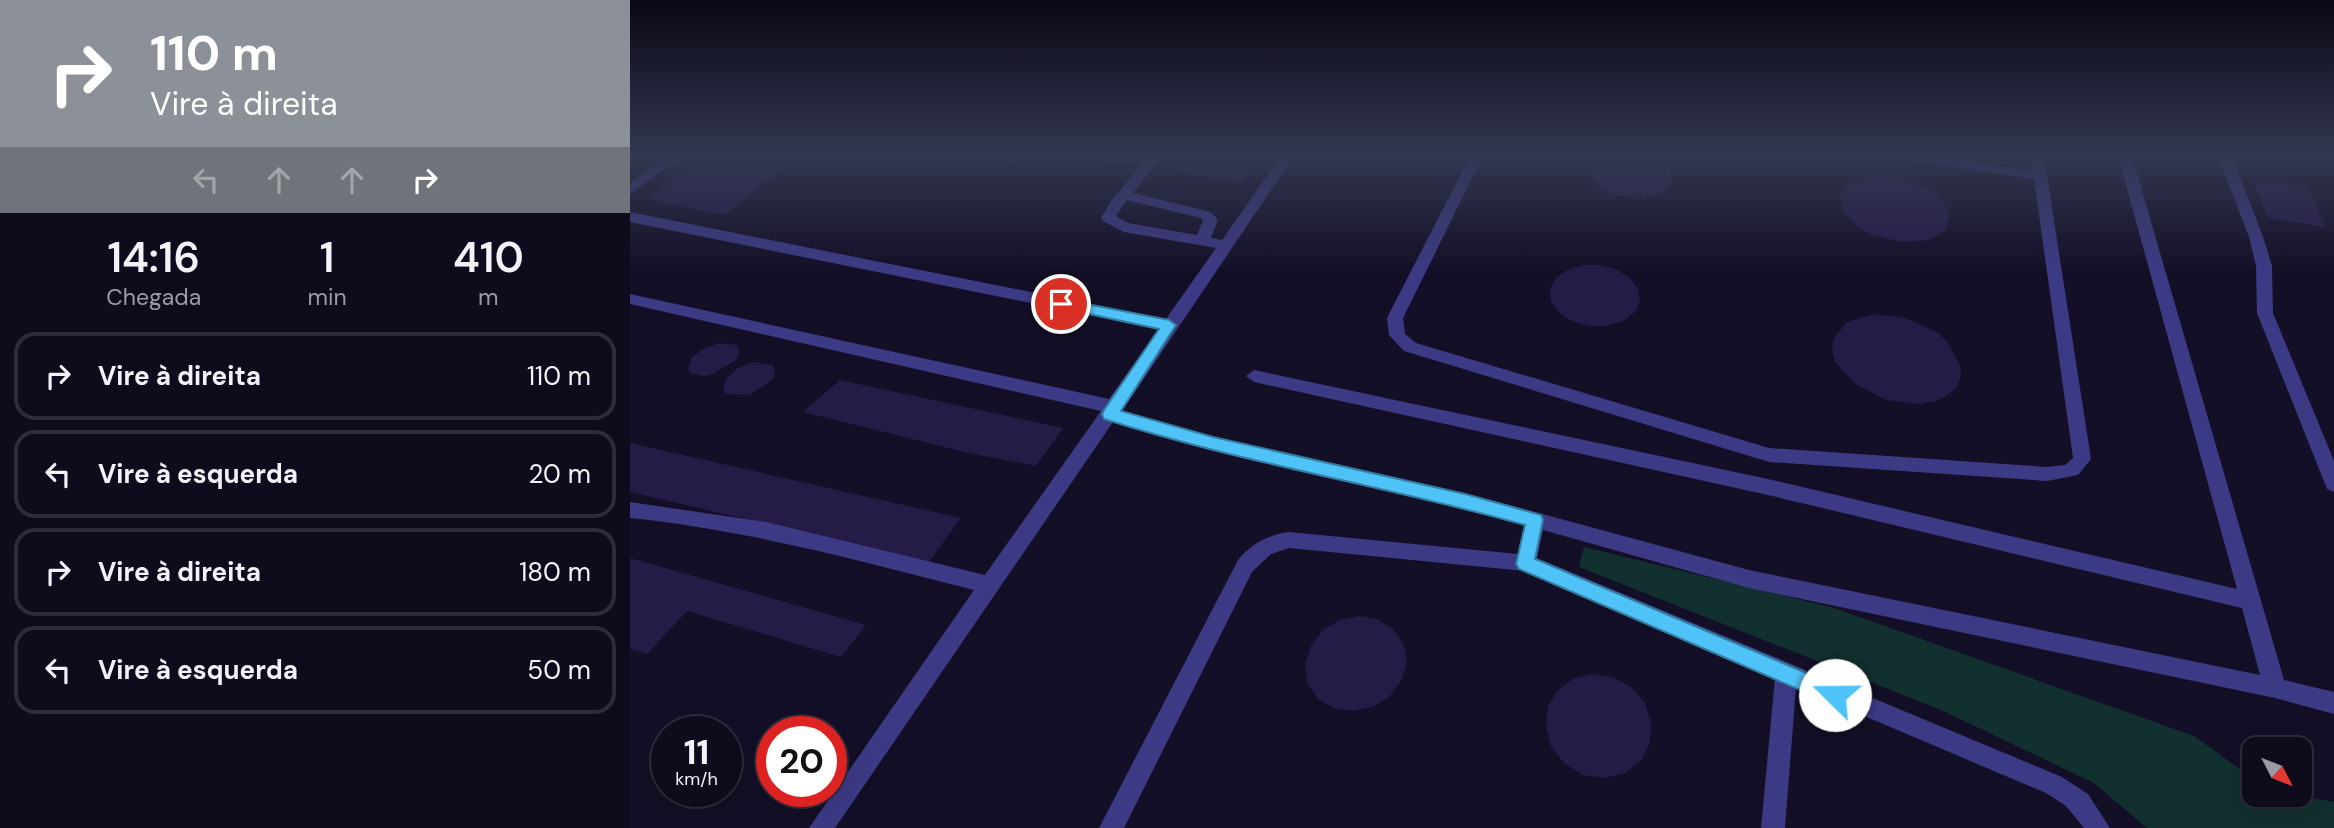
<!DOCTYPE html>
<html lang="pt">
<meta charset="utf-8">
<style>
body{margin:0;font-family:"DM Sans",sans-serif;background:#1c1929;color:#f1f3f6;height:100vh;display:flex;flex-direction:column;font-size:26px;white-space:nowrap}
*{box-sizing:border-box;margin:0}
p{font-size:23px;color:#9b9ba3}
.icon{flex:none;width:38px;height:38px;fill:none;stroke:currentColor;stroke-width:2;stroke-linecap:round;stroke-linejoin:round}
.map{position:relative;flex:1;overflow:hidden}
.side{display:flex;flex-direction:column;background:#0e0b1c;width:630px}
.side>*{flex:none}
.hud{background:#8c9099;color:#fff;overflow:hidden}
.needle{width:46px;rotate:132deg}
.fabs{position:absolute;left:1612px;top:737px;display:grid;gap:14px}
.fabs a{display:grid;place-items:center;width:70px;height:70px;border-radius:14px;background:#0e0b1c;box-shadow:0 7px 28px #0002,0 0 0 2px #2e2b3b;font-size:35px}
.speed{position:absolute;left:21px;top:716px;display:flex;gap:14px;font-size:35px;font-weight:700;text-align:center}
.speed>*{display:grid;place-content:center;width:91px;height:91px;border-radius:50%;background:#0e0b1c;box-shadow:0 7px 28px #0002,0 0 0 2px #2e2b3b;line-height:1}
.speed small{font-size:18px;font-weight:400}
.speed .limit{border:10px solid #d22;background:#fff;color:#111}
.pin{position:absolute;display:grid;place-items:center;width:60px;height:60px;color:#fff;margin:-30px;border:4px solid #fff;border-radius:50%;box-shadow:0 2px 7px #0007}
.me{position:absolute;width:77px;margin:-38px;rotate:292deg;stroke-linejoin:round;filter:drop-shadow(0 0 5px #0008)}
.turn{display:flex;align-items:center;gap:24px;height:147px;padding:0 35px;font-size:32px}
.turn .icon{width:91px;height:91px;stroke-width:2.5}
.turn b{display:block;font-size:49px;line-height:60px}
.lanes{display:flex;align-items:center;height:66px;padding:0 35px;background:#0003;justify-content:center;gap:35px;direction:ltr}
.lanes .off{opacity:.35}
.eta{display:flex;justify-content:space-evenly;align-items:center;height:119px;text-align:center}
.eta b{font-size:42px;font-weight:600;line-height:49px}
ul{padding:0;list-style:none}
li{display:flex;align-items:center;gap:21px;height:88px;margin:0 14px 10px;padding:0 21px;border:4px solid #2e2b3b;border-radius:21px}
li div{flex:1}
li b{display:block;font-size:26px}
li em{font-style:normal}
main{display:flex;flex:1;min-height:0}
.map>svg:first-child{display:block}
</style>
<main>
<section class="side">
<div class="hud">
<div class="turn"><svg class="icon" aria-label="right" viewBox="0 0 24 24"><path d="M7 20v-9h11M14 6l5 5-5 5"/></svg><div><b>110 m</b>Vire à direita</div></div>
<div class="lanes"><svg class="icon off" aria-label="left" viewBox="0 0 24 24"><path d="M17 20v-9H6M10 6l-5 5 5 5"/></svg><svg class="icon off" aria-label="ahead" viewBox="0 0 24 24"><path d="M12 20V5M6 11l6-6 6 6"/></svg><svg class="icon off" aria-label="ahead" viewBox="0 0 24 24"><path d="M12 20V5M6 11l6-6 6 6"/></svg><svg class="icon" aria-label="right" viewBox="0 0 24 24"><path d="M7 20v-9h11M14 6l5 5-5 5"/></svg></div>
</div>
<div class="eta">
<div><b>14:16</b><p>Chegada</p></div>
<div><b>1</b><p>min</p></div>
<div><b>410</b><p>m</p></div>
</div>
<ul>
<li><svg class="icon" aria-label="right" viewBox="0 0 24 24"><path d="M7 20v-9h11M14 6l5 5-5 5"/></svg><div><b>Vire à direita</b></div><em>110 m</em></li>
<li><svg class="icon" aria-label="left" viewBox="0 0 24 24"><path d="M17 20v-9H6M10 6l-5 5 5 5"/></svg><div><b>Vire à esquerda</b></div><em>20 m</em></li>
<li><svg class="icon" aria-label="right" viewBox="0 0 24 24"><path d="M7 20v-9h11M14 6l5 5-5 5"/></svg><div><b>Vire à direita</b></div><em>180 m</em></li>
<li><svg class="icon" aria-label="left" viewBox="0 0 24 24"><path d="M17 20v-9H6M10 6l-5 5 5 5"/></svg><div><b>Vire à esquerda</b></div><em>50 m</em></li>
</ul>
</section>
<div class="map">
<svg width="1704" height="828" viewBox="0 0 1704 828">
<rect width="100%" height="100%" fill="#130f26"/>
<!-- green -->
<polygon fill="#12302f" points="954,547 1204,608 1564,736 1624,779 1624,794 1667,795 1704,802 1704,828 1517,828 1464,783 1311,710 949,567"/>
<!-- building -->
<g fill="#241b47">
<polygon points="77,156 169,156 94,215 18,199"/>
<polygon points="359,156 420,156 409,167"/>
<polygon points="556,156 631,156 611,183 544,171"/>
<polygon points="975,156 1022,156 1040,170 1042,179 1038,188 1028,195 1014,199 982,195 970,188 963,179 962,170 967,162"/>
<polygon points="1644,159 1665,163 1668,170 1647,167"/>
<polygon points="1245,176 1272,179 1298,189 1308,196 1320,213 1316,230 1298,240 1271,242 1241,234 1229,228 1213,211 1210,194 1222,182"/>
<polygon points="1622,179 1677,187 1696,227 1638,218"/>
<polygon points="953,265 970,265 986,269 1000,278 1008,289 1010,301 1005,312 993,321 977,326 959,326 942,321 928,312 921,301 920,289 926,278 937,270"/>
<polygon points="1243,314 1275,318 1305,331 1317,341 1330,365 1331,376 1327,387 1318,395 1306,401 1290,404 1256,400 1225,384 1205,362 1202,350 1203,339 1217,322"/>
<polygon points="89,343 108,345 109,354 106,360 83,374 74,376 60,373 58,369 61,358 73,349"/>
<polygon points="124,362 143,365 145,374 142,380 119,395 96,394 93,390 96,379 108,368"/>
<polygon points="210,380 433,428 406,466 339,453 173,412"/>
<polygon points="0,443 331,518 299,562 0,492"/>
<polygon points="0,558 236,625 211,657 57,611 17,654 0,649"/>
<polygon points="729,616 747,619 763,629 773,643 777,661 772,679 760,696 743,707 722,711 703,708 687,698 677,682 675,664 681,646 693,630 710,620"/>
<polygon points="963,674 983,677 1001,687 1015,703 1021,723 1020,743 1011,761 995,773 974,778 953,775 934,763 921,746 916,726 918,706 928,690 944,678"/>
</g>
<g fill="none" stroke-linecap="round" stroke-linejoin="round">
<!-- minor -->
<g fill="#3d3a85" fill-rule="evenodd">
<polygon points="38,156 53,156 0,194 0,183"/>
<path d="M457,156h75l-29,37 78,19 7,8 -7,18 11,2 59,-84h13l-172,255 91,26 252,56 284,77 511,105 -18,-67 -474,-113 -514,-113 -8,-6 8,-6 514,109 469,110 -119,-433h14l152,524 50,12v22l-59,-16 -526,-110 -206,-58 -6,28 525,219 26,17 22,34h-26l-18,-22 -20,-13 -250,-106 -11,141h-24l14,-150 -250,-107 -236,-23 -18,6 -19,18 -128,256h-25l139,-268c14,-17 30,-25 51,-28l229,22 6,-29 -59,-16 -252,-58 -100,-29 -278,406h-26l165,-238c-114,-29 -226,-60 -344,-72v-16l136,20 219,53 116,-164 -471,-107v-10l479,105 50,-70 -529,-107v-10l536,107 50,-71 -92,-16 -21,-11 -2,-3 10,-17 31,-37 -36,-1zM497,200l74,18 2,3 -6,14 -69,-12 -12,-7z"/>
<polygon points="840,156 853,156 773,318 775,334 786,343 1139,448 1417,467 1435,465 1443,458 1404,179 1278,160 1272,156 1308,156 1402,171 1400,156 1414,156 1461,459 1448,475 1417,481 1139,462 774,351 759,335 757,318"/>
<polygon points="1588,156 1602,156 1633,237 1642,266 1643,313 1704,461 1704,492 1697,489 1695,484 1627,313 1626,266 1619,237"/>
</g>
</g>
<!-- sky -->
<linearGradient id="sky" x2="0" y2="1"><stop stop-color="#0a0815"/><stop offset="0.57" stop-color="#333752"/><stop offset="1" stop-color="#333752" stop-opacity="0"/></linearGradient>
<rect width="1704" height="272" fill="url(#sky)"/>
<!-- route -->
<path fill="#4fc3f7" stroke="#337fa1" stroke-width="2" d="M431,299l108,21 7,5 -55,86 92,26 252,57 76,21 2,5 -8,39 307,129 3,7 -3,7 -7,2 -7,-2 -309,-133 -3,-5 9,-39c-139,-39 -283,-62 -421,-106l-2,-5 2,-4 55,-81 -103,-22 -2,-3z"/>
</svg>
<div class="fabs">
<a><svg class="needle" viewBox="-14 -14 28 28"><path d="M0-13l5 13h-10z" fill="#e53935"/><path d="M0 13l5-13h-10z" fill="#9b9ba3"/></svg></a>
</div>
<div class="speed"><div>11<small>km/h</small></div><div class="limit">20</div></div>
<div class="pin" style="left:431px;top:304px;background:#d93025"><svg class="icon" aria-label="arrive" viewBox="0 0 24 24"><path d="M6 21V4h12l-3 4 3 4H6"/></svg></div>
<svg class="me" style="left:1205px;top:695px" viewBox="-20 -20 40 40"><circle r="19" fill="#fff"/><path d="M0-13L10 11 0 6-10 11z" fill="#4fc3f7"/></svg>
</div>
</main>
